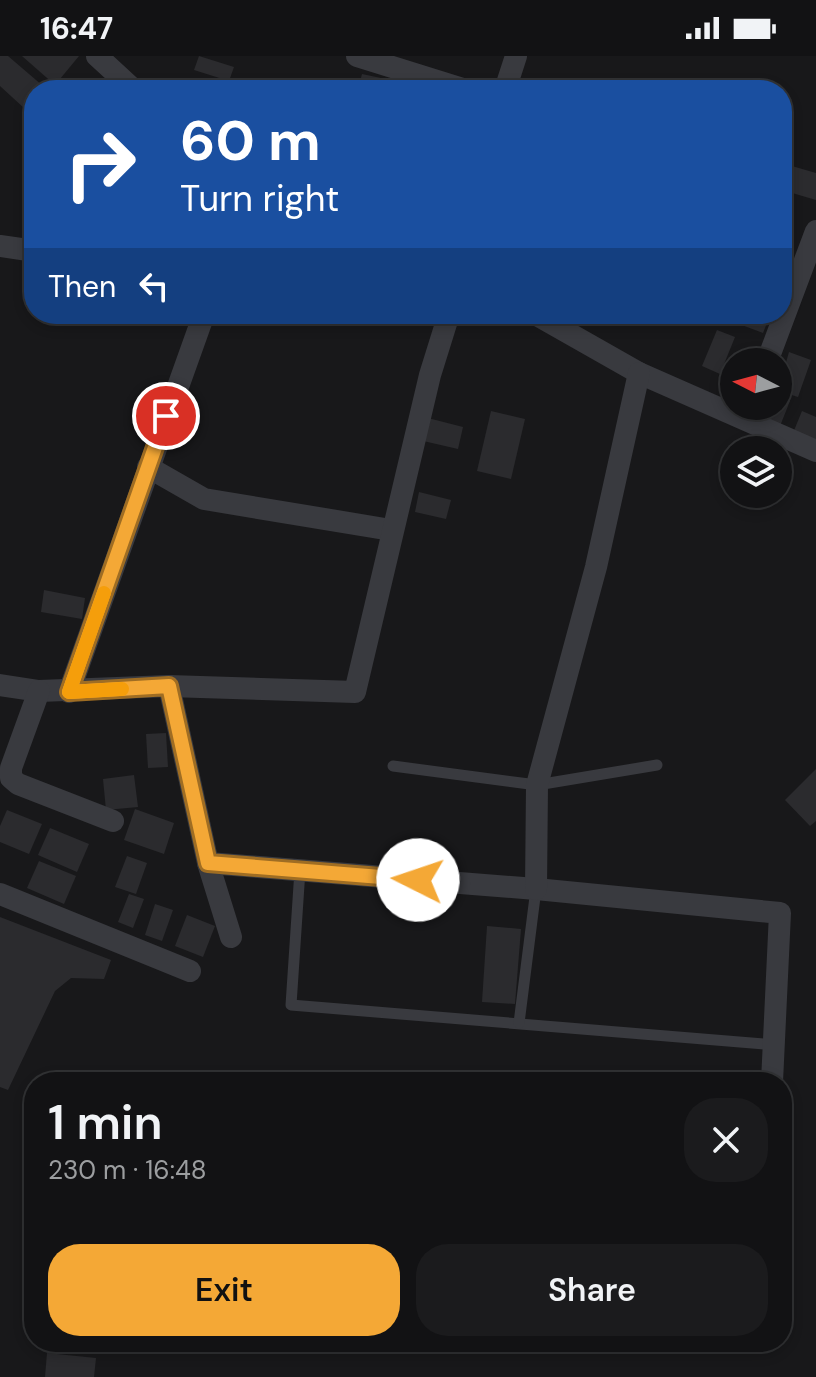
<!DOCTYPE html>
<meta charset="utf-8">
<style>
body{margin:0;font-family:"DM Sans",sans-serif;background:#1b1b1d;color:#f1f3f6;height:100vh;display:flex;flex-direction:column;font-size:30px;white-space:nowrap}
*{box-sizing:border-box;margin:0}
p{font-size:26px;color:#9c9ea0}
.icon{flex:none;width:44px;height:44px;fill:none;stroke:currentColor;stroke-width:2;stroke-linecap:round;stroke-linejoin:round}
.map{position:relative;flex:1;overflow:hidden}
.sheet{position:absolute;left:24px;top:1016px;width:768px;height:280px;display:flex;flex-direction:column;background:#121214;border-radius:32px;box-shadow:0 4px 12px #0003,0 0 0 2px #313234}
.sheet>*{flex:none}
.top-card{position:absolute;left:24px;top:24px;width:768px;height:244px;border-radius:32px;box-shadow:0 4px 12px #0003,0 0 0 2px #313234;background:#1a4fa0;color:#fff;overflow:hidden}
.needle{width:52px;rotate:276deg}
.fabs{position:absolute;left:720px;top:292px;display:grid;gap:16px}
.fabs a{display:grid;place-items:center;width:72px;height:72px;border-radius:50%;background:#121214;box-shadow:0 4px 12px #0003,0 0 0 2px #313234;font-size:40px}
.pin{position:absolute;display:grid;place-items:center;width:68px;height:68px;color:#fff;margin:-34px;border:4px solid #fff;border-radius:50%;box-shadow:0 2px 8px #0007}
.me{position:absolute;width:88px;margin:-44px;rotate:274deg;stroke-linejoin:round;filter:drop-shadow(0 0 6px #0008)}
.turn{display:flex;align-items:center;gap:28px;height:168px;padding:0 24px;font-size:36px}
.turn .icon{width:104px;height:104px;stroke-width:2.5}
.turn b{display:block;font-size:56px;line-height:68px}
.then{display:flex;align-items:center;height:76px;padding:0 24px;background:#0003;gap:16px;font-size:30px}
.round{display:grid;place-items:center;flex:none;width:84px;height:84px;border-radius:32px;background:#1b1b1d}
.head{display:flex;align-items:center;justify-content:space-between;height:136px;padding:0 24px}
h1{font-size:48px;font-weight:600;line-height:60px}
.primary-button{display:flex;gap:16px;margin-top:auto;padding:16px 24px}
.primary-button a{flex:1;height:92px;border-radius:32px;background:#f4a836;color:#111;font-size:32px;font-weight:600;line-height:92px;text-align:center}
.primary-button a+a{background:#1b1b1d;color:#f1f3f6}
.status{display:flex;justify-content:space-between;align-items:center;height:56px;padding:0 40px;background:#121214;direction:ltr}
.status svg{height:22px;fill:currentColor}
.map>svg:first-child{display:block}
</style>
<div class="status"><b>16:47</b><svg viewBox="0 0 49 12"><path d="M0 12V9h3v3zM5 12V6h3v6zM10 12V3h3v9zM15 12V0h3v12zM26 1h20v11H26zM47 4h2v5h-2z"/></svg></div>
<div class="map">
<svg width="816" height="1321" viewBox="0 0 816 1321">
<rect width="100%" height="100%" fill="#18181a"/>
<!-- building -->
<g fill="#2b2b2e">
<polygon points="0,0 8,0 43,30 40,34 34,34 34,41 24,52 0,30"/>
<polygon points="22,0 79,0 55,29"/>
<polygon points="199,0 234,11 229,25 194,14"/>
<polygon points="362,18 409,28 408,34 358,34"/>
<polygon points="785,108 816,117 816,144 782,134"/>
<polygon points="782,201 801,206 795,226 782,223"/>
<polygon points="743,258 761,258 769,262 763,277 739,268"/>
<polygon points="717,274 735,281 720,318 702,310"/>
<polygon points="789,296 811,304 798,341 778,335"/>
<polygon points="778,340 790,345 778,375 757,366 763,350 778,350"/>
<polygon points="491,355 525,363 511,423 477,415"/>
<polygon points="802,355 816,361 816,387 793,377"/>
<polygon points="424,361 463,371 458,393 419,384"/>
<polygon points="419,436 451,444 446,463 415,456"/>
<polygon points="44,534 85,542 82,563 41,556"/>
<polygon points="166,677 168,711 148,712 146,678"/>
<polygon points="816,713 816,765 810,770 785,744"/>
<polygon points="134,719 138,751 106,754 103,723"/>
<polygon points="135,753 174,767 164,798 124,784"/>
<polygon points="7,754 42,768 29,798 0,786 0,770"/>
<polygon points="50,772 89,788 77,816 38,799"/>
<polygon points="127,800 147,807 136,838 115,831"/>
<polygon points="39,805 76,820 64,848 27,832"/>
<polygon points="129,838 144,843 133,872 118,866"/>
<polygon points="155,848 173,854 162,885 145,879"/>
<polygon points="187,859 215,870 203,901 175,890"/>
<polygon points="0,861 111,904 104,923 71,922 55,935 8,1034 0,1031"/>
<polygon points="487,870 521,873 515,948 482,946"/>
<polygon points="47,1297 96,1302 94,1321 45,1321"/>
</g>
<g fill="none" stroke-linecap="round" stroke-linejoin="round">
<!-- service -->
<g stroke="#393a3f" stroke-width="11">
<polyline points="393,710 537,729 657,709"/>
<polyline points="300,814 291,949 775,989"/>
<polyline points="519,967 536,833"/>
</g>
<!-- minor -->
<g stroke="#393a3f" stroke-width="22">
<polyline points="97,0 134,34"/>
<polyline points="357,0 466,34"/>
<polyline points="505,34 516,0"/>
<polyline points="0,190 28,194"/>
<polyline points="535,258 639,317 816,395"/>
<polyline points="767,306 816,175"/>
<polyline points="148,411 204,443 391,474"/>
<polyline points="0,629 39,635 169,630 355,636 430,319 449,258"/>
<polyline points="169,630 208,807 231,881"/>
<polyline points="39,635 11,712 11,722 18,728 113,765"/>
<polyline points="69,636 204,258"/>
<polyline points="208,807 536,833 780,857 772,1026"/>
<polyline points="536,833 537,729 596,511 639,317"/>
<polyline points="0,838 190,915"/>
</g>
</g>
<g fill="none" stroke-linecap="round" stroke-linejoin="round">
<defs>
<polyline id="route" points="166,360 69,636 169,630 208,807 418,824"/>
</defs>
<!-- route casing -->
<use href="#route" stroke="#9f6d23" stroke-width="20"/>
<!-- route -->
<use href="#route" stroke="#f4a836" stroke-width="14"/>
<!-- slow -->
<polyline stroke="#f59e0b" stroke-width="14" points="104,537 69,636 122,633"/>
</g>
</svg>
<div class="fabs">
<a><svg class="needle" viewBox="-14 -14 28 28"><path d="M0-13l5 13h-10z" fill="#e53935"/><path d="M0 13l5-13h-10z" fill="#9c9ea0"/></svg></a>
<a><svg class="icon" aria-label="layers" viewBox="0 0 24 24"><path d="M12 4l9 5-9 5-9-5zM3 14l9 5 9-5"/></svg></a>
</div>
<div class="pin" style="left:166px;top:360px;background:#d93025"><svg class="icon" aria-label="arrive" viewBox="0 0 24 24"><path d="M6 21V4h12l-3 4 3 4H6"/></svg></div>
<svg class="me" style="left:418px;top:824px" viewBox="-20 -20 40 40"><circle r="19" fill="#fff"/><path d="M0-13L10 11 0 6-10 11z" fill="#f4a836"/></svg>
<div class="top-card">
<div class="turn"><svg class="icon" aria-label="right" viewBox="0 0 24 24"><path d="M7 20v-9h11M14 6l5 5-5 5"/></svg><div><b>60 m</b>Turn right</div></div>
<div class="then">Then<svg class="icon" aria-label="left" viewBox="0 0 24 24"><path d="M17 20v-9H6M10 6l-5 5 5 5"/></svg></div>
</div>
<section class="sheet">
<div class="head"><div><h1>1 min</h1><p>230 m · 16:48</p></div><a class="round"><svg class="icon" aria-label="close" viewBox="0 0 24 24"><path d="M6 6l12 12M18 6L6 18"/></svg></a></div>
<div class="primary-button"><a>Exit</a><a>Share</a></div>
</section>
</div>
